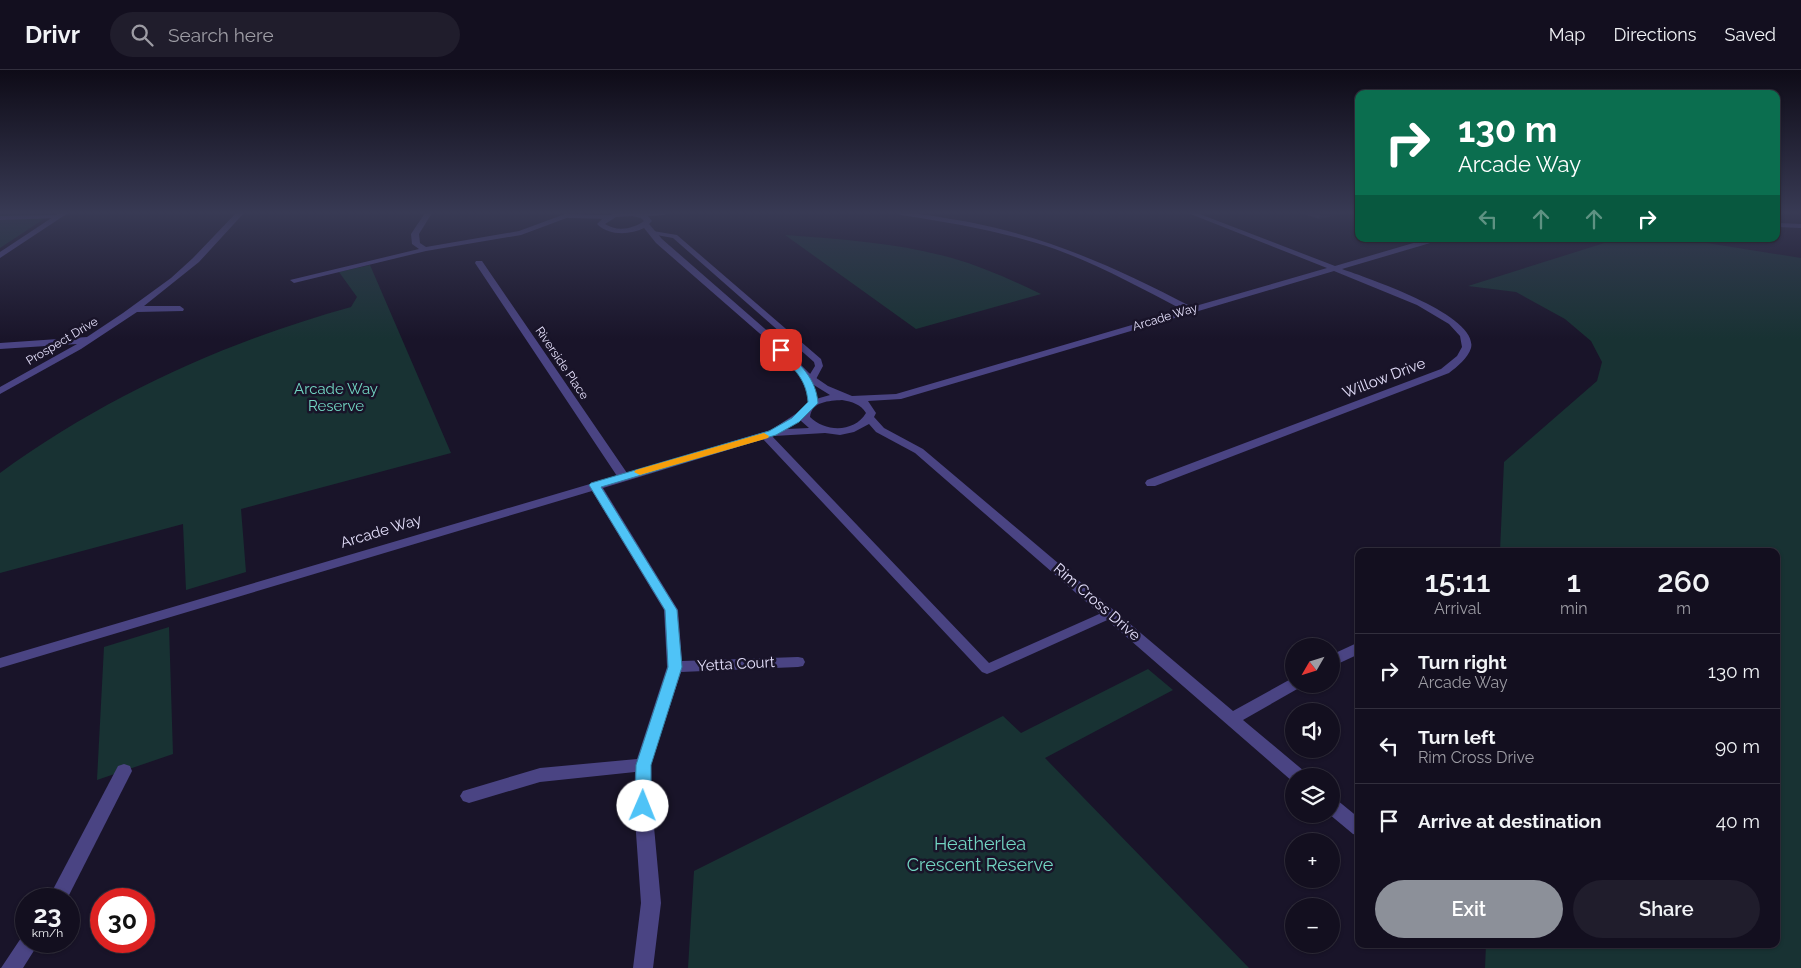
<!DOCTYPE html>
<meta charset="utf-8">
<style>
body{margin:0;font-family:Raleway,sans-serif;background:#201d2c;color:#f1f3f6;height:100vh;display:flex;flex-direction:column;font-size:19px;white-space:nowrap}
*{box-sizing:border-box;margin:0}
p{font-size:16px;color:#9d9ca4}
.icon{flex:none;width:28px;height:28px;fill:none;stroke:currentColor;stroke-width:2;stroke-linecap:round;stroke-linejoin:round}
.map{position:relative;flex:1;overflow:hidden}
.panel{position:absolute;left:1355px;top:478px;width:425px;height:400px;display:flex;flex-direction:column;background:#130f1f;border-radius:10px;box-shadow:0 1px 4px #0004,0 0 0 1px #322f3d}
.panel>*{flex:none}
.top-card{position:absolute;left:1355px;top:20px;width:425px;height:152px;border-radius:10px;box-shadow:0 1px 4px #0004,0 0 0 1px #322f3d;background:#0b6e4f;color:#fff;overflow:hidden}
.needle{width:32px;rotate:231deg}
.fabs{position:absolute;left:1285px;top:568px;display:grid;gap:10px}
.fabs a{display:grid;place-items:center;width:55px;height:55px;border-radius:50%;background:#130f1f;box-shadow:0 1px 4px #0004,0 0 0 1px #322f3d;font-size:25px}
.speed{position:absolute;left:15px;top:818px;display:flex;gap:10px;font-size:25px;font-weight:700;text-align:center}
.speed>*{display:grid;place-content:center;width:65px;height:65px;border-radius:50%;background:#130f1f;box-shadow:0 1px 4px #0004,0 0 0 1px #322f3d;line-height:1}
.speed small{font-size:12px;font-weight:400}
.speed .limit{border:8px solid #d22;background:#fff;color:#111}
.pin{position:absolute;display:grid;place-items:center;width:42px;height:42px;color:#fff;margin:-21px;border-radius:10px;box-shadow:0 2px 8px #0006}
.me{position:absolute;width:55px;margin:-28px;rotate:1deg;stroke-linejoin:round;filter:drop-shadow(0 0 4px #0008)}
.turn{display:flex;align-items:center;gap:18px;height:105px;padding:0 20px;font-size:22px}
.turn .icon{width:65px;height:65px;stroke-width:2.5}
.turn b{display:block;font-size:35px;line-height:42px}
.lanes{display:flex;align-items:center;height:48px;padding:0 20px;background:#0003;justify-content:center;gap:25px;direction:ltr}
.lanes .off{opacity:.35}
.eta{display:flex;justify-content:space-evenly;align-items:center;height:85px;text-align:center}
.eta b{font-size:30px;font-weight:600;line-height:35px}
.button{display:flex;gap:10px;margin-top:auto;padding:10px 20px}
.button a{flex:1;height:58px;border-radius:30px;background:#8c9099;color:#fff;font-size:20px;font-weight:600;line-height:58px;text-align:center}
.button a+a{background:#201d2c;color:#f1f3f6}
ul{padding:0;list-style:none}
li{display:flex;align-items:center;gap:15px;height:75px;padding:0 20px;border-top:1px solid #322f3d}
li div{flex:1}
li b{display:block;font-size:19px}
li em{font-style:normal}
header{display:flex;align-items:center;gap:30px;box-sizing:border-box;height:70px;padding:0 25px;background:#130f1f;border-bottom:1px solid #322f3d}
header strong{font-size:24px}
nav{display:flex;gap:28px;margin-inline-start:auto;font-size:18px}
.search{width:350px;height:45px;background:#201d2c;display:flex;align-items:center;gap:12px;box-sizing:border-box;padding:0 18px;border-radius:28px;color:#9d9ca4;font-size:19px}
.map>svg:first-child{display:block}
</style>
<header>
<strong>Drivr</strong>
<div class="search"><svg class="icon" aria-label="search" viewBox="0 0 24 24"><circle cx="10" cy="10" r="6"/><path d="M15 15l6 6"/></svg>Search here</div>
<nav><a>Map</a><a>Directions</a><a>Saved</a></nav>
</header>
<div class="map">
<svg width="1801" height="898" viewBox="0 0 1801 898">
<rect width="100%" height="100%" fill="#191429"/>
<!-- green -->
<g fill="#183233">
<polygon points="0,143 53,143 0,178"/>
<path d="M785,165c56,4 113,8 167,23 31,9 60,22 89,36l-125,35z"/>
<polygon points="1617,169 1682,169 1801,188 1801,898 1485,898 1486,874 1776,874 1776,481 1500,481 1504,392 1597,311 1602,292 1591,271 1565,249 1516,222 1468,216"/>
<path d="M370,195l81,188 -210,56 5,63 -60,18 -3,-66 -183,49v-100c106,-77 225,-131 351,-166l6,-10 -18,-25z"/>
<polygon points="169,557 173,684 97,710 104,577"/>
<polygon points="1148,599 1173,620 1045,688 1249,898 688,898 694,801 1003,646 1021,663"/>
</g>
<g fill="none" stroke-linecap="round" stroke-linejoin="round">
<!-- service -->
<g fill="#4a4483" fill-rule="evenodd">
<polygon points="61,145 61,147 59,148 0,150 0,146"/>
<polygon points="653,161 677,165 821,289 823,296 815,311 812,312 807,309 815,296 814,292 673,168 651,164 651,162"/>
<polygon points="766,363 770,364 989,593 1106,541 1114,541 1116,544 1114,547 992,602 987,604 982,602 762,368 761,366"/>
</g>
<!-- minor -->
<g fill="#4a4483" fill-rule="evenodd">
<polygon points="59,143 68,143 0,188 0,182"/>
<polygon points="236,143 244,143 199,192 144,236 180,236 184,239 183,241 137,242 81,279 0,324 0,317 77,274 0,279 0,273 87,267 123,243 171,208 193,188"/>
<polygon points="425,143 432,143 419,164 420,173 426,177 519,161 565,144 572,146 521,165 426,181 294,213 290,210 419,179 412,174 411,164"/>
<path d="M615,143h52l-3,2 -16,1 4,5 -3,3 13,15 110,96 37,38 19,13 24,10 44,-2 287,-84c-42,-22 -84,-45 -128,-61 -50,-17 -102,-26 -154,-34l-3,-2c24,0 47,5 71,9 85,17 147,46 223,85l135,-39 -139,-55h9l138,53 92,-27h11l-1,2 -95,28c25,9 137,46 129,79 -3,10 -14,19 -22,25l-294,113h-8l-2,-3 2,-3 294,-111 16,-13 5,-9 -2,-11 -11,-12 -32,-19 -83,-34 -433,128 -33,2 8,12 -2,4 10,11 39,21 310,262 56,-31 5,-1v5h8l-3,4 -56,32 61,51 2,5h-12v5h-2l-377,-328 -39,-21 -7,-8 -15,8 -14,3 -15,-2 -51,3 -171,52 75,122 4,51 116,-4 5,1 2,4 -2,4 -5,1 -117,5 -30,93 1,40 9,98 -8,65h-20l8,-65 -7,-98 1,-33 -95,10 -71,21 -6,-2 -3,-5 3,-5 77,-23 97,-9 30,-92 -3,-57 -72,-119 -592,177v-10l617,-182 -142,-213 1,-2h6l145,212 144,-43 29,-19 9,-10 21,-6 -29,-18 -35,-38 -110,-96 -12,-15c-14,7 -35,8 -47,-4l7,-7zM632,146l9,2 3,3c-11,8 -27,11 -39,3l11,-7zM842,330c10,2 19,4 24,13 -12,20 -41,19 -56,4 2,-16 19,-16 32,-17zM800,350l9,8 -22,1z"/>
<polygon points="1776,153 1801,154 1801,158 1776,157"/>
<polygon points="1359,572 1359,584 1331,597 1331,585"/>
<polygon points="124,694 130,696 132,701 67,829 48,829 118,696"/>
<polygon points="1331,728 1337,730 1359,748 1359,766 1353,764 1329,744 1331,744"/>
<polygon points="26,863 26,871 40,871 23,898 1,898 23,865"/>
</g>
<!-- tertiary -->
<polygon fill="#4a4483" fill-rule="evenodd" points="565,144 611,145 615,147 611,149 568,148 564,146"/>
</g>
<!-- wall -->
<polygon fill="#392f55" points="1301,143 1343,143 1319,149"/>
<!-- shaded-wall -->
<polygon fill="#241c3c" points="1321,143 1343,143 1319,149"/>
<!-- sky -->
<linearGradient id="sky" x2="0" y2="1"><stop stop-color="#0e0b17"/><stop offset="0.53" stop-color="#383a54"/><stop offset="1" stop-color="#383a54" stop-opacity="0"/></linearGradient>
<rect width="1801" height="269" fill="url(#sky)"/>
<!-- route -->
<path fill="#4fc3f7" stroke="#337fa1" d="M781,277l3,1c16,17 32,30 34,55l-19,19 -23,13 -175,52 76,123 5,57 -31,98v41l-3,4 -5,2 -6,-2 -2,-4 1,-41 32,-98 -3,-57 -76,-125 2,-2 178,-52 23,-13 16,-16c-2,-26 -17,-34 -31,-52z"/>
<!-- slow -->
<polygon fill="#f59e0b" points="764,363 769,366 768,368 643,404 640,405 634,402 636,400"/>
<g text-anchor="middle" stroke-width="5" stroke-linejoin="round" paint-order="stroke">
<!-- far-street labels -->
<g font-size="12" fill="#e5e0fc" stroke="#191429">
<text transform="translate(1165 247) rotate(-17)" y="4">Arcade Way</text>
<text transform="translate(62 271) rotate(-31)" y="4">Prospect Drive</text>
<text transform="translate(562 293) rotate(56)" y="4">Riverside Place</text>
</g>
<!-- street labels -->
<g font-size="15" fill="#e5e0fc" stroke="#191429">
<text transform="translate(1384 308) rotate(-21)" y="5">Willow Drive</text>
<text transform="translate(381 461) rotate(-17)" y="5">Arcade Way</text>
<text transform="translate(1097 532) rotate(41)" y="5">Rim Cross Drive</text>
<text transform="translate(736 594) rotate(-3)" y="5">Yetta Court</text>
</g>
<!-- park labels -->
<g font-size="15" fill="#72d5c2" stroke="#191429">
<text x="336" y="324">Arcade Way<tspan x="336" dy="17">Reserve</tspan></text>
</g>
<!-- near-park labels -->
<g font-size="18" fill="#72d5c2" stroke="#191429">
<text x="980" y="780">Heatherlea<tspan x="980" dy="21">Crescent Reserve</tspan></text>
</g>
</g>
</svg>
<div class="fabs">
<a><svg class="needle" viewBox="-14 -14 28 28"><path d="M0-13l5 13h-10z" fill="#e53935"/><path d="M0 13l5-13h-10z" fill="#9d9ca4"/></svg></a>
<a><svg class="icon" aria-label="sound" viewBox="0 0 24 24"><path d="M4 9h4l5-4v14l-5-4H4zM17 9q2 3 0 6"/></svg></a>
<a><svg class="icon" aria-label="layers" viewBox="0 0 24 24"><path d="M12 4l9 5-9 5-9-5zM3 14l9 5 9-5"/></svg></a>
<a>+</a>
<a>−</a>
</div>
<div class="speed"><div>23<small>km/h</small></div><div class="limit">30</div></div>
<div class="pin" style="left:781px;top:280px;background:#d93025"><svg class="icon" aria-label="arrive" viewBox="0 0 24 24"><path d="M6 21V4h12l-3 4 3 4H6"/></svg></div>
<svg class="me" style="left:643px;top:736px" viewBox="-20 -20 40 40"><circle r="19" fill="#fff"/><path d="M0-13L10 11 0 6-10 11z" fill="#4fc3f7"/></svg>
<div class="top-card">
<div class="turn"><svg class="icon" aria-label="right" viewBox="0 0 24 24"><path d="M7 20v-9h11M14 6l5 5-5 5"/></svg><div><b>130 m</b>Arcade Way</div></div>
<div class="lanes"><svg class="icon off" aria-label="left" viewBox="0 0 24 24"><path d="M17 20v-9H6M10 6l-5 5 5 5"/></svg><svg class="icon off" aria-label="ahead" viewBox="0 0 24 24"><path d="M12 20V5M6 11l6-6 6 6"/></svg><svg class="icon off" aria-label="ahead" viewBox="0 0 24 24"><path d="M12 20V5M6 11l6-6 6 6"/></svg><svg class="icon" aria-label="right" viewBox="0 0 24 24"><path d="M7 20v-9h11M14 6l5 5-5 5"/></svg></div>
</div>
<section class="panel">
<div class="eta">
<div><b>15:11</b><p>Arrival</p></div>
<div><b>1</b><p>min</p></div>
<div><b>260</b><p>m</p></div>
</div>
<ul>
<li><svg class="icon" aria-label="right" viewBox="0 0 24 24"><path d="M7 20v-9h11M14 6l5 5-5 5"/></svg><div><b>Turn right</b><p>Arcade Way</p></div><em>130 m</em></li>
<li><svg class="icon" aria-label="left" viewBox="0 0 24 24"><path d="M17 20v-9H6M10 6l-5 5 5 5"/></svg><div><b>Turn left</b><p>Rim Cross Drive</p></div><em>90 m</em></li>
<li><svg class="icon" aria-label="arrive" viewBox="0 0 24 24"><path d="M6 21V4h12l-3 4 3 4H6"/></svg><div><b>Arrive at destination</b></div><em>40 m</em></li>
</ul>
<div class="button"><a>Exit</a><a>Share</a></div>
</section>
</div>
